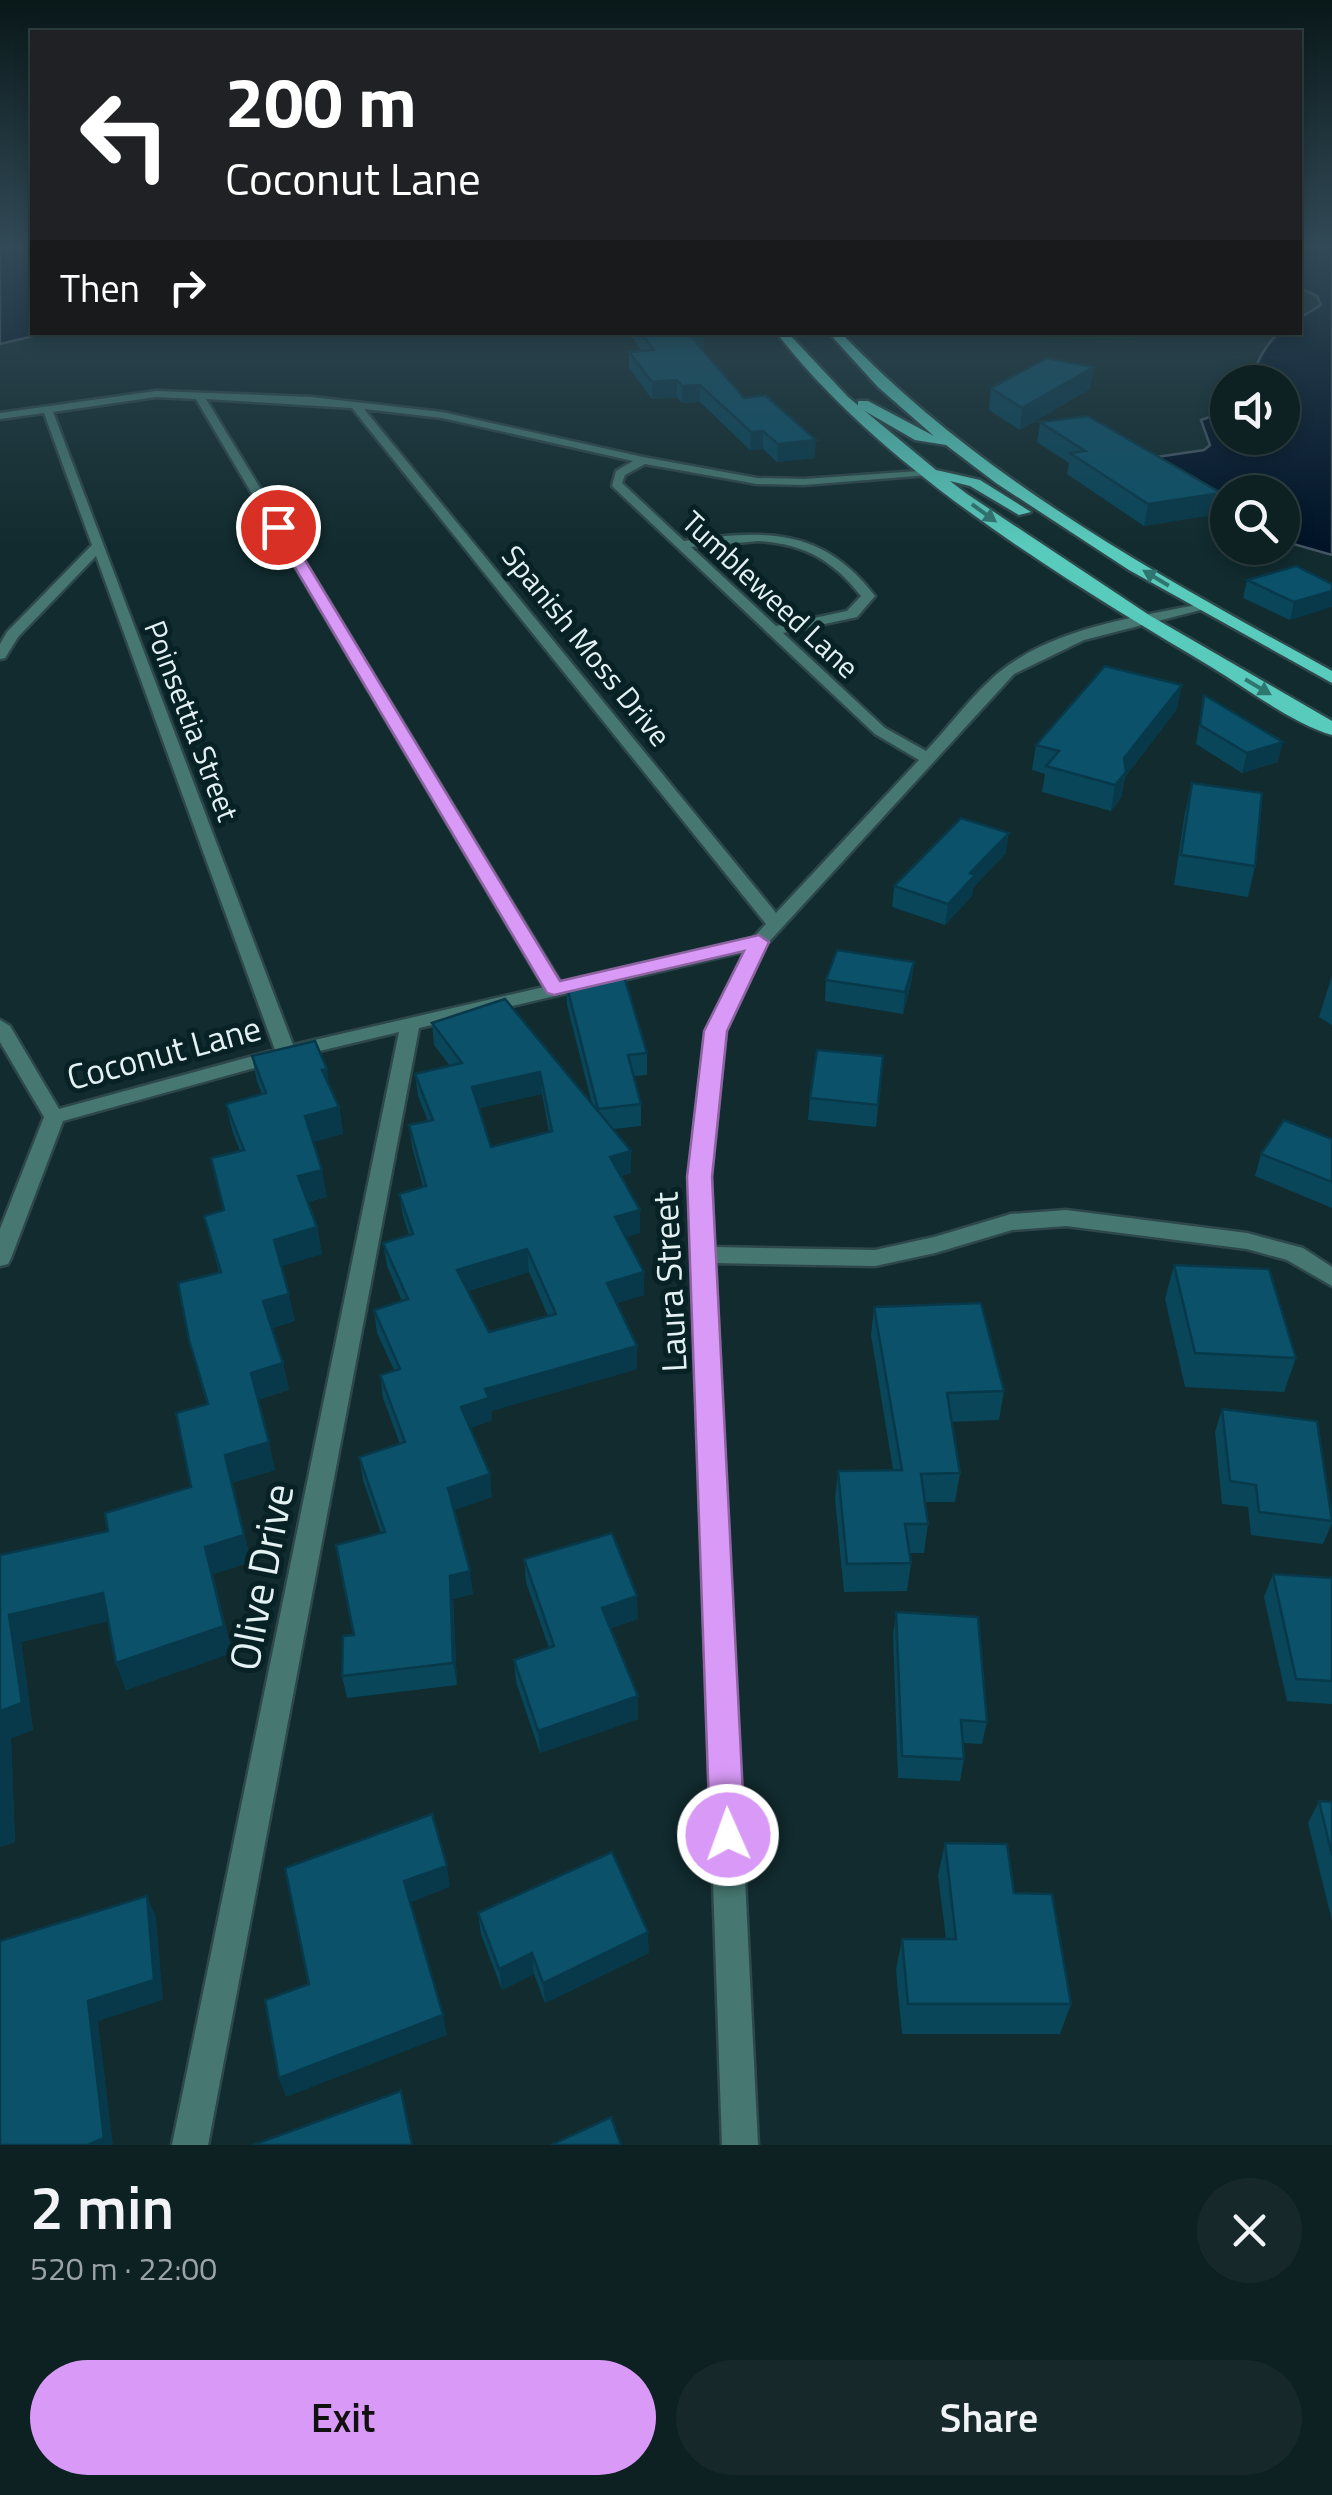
<!DOCTYPE html>
<meta charset="utf-8">
<style>
body{margin:0;font-family:"Titillium Web",sans-serif;background:#16282a;color:#f1f3f6;height:100vh;display:flex;flex-direction:column;font-size:38px;white-space:nowrap}
*{box-sizing:border-box;margin:0}
p{font-size:32px;color:#9aa3a5}
.icon{flex:none;width:55px;height:55px;fill:none;stroke:currentColor;stroke-width:2;stroke-linecap:round;stroke-linejoin:round}
.map{position:relative;height:2145px;overflow:hidden}
.drawer{display:flex;flex-direction:column;background:#0d2022;flex:1}
.drawer>*{flex:none}
.guide{position:absolute;left:30px;top:30px;width:1272px;height:305px;border-radius:0px;box-shadow:0 5px 15px #0003,0 0 0 2px #2d3e40;background:#202124;color:#fff;overflow:hidden}
.fabs{position:absolute;left:1210px;top:365px;display:grid;gap:20px}
.fabs a{display:grid;place-items:center;width:90px;height:90px;border-radius:50%;background:#0d2022;box-shadow:0 5px 15px #0003,0 0 0 2px #2d3e40;font-size:50px}
.pin{position:absolute;display:grid;place-items:center;width:85px;height:85px;color:#fff;margin:-42px;border:5px solid #fff;border-radius:50%;box-shadow:0 2px 10px #0007}
.me{position:absolute;width:110px;margin:-55px;rotate:358deg;stroke-linejoin:round;filter:drop-shadow(0 0 8px #0008)}
.turn{display:flex;align-items:center;gap:35px;height:210px;padding:0 30px;font-size:45px}
.turn .icon{width:130px;height:130px;stroke-width:2.5}
.turn b{display:block;font-size:70px;line-height:85px}
.then{display:flex;align-items:center;height:95px;padding:0 30px;background:#0003;gap:20px;font-size:38px}
.round{display:grid;place-items:center;flex:none;width:105px;height:105px;border-radius:52px;background:#16282a}
.head{display:flex;align-items:center;justify-content:space-between;height:170px;padding:0 30px}
h1{font-size:60px;font-weight:600;line-height:75px}
.button{display:flex;gap:20px;margin-top:auto;padding:20px 30px}
.button a{flex:1;height:115px;border-radius:60px;background:#d99af7;color:#111;font-size:40px;font-weight:600;line-height:115px;text-align:center}
.button a+a{background:#16282a;color:#f1f3f6}
.map>svg:first-child{display:block}
</style>
<div class="map">
<svg width="1332" height="2145" viewBox="0 0 1332 2145">
<rect width="100%" height="100%" fill="#112b2e"/>
<!-- green -->
<polygon fill="#05412c" points="930,332 1146,332 1146,333 1133,339 925,336"/>
<!-- water -->
<g fill="#001327" stroke="#445664" stroke-width="2.5">
<polygon points="0,247 32,247 32,332 46,333 0,344"/>
<path d="M1300,247h32v308l-49,-14 -1,-49h-54l-1,21 -77,-55 54,-8 6,-5 -9,-25 26,-9 1,27h54v-56h-29c2,-19 12,-37 26,-49l21,-1v-14l21,-13 -4,-9 -17,-8z"/>
</g>
<g fill="none" stroke-linecap="round" stroke-linejoin="round">
<defs>
<path id="minor" d="M156,391l155,6 131,15 201,45 114,21 47,1 129,-9 2,2 -6,3 -125,10 -47,-1 -112,-20 -20,11 -3,8 62,58c80,-11 137,-15 191,55l-18,21 -74,16 102,95 41,23c25,-26 52,-64 80,-84 56,-41 133,-50 199,-64l7,4 -128,33 -70,34 -247,270 -41,87 -15,146 3,70 161,3 59,-13 77,-23 55,-4 181,23 56,15 29,19v19l-45,-26 -40,-11 -181,-23 -54,4 -77,23 -60,13 -160,-3 43,882h-36l-33,-968 17,-146 40,-80 -327,77 -211,1117h-36l227,-1113 -109,26 -227,63 -52,137 -3,6 -8,2v-37l44,-112 -44,-75v-22l10,6 49,83 216,-59 -179,-494 -78,81 -13,21 -5,1v-15l7,-12 85,-87 -48,-132 -44,6v-6zM156,397l40,2 348,588 -251,58 -240,-633zM206,399l146,9 414,516 -13,14 -192,45zM364,409l78,9 191,43 -17,10 -4,15 263,248 44,26 -143,153zM759,541c45,3 74,19 102,55l-14,15 -71,15 -85,-79z"/>
<g id="primary">
<path d="M776,332h11l61,65 88,73 44,10 51,32 -12,3 -49,-29 -20,-5 17,13 182,121 183,106v14c-38,-11 -85,-46 -119,-67 -148,-88 -331,-198 -437,-336z"/>
<path d="M828,332h12c140,147 316,242 492,339v12l-203,-113 -133,-87 -50,-38 -31,-5 -57,-33v-6h10l66,35 -56,-49z"/>
</g>
</defs>
<!-- minor casing -->
<use href="#minor" stroke="#2e474a" stroke-width="5"/>
<!-- primary casing -->
<use href="#primary" stroke="#2e474a" stroke-width="5"/>
<!-- minor -->
<use href="#minor" fill="#467871" fill-rule="evenodd"/>
<!-- primary -->
<use href="#primary" fill="#59cbbd" fill-rule="evenodd"/>
</g>
<!-- wall -->
<g fill="#09465a" fill-rule="evenodd">
<polygon points="628,332 704,332 704,347 700,347 744,398 815,458 777,462 763,449 750,450 700,402 682,403 677,397 652,399 629,368 629,352 642,351"/>
<polygon points="991,388 1090,389 1020,430 989,410"/>
<polygon points="1040,422 1221,493 1217,514 1144,526 1067,474 1069,463 1037,442"/>
<polygon points="1247,580 1332,584 1290,620 1243,598"/>
<polygon points="1204,695 1278,762 1242,773 1196,744"/>
<polygon points="1177,709 1125,777 1121,798 1111,811 1042,792 1045,774 1032,770 1036,745"/>
<polygon points="1192,783 1255,866 1248,897 1174,885 1185,812"/>
<polygon points="1006,853 973,888 972,896 945,925 892,907 894,886"/>
<polygon points="914,962 911,984 903,1014 825,1001 826,980"/>
<polygon points="1332,976 1332,1025 1319,1017"/>
<path d="M566,983l81,70v22l-13,1 7,28v22l-28,3 18,44 -10,3 19,57 -15,4 19,58 -28,8 21,66 -146,42 1,9 -22,8 22,69 -38,13 19,84 -20,5 4,86 -110,13 -5,-22 39,-143 -18,-53 -4,-23 41,-13 -17,-46 -3,-23 14,-5 -17,-37 -3,-23 28,-9 -15,-35 -4,-23 26,-8 -6,-19 -4,-22 24,-7 -11,-40 -3,-22 19,-4 -10,-25 -3,-22 35,-8 -16,-21 -2,-22 73,-24 87,105 -25,-99zM542,1094l7,38 -58,15 -12,-39zM529,1272l19,44 -59,16 -21,-41z"/>
<polygon points="252,1056 330,1089 339,1107 343,1134 313,1142 327,1197 308,1202 317,1227 322,1254 281,1266 295,1321 272,1328 283,1363 289,1390 258,1400 275,1470 232,1483 251,1562 213,1574 232,1653 126,1690 116,1663 108,1621 21,1642 33,1730 11,1738 15,1842 0,1847 0,1555 108,1531 191,1487 207,1405 189,1340 219,1272 204,1216 223,1210 211,1158 240,1151 232,1130 226,1104 262,1094 257,1082"/>
<polygon points="883,1056 876,1127 808,1120 810,1098"/>
<polygon points="1332,1139 1332,1208 1255,1176 1261,1154"/>
<polygon points="1174,1265 1296,1358 1284,1392 1185,1387 1165,1299"/>
<polygon points="874,1307 1004,1391 999,1420 951,1422 960,1473 955,1502 925,1502 928,1524 924,1553 910,1553 911,1563 907,1591 844,1592 835,1499 838,1471 893,1470 871,1335"/>
<polygon points="1222,1409 1332,1517 1332,1523 1323,1544 1251,1535 1248,1507 1222,1504 1215,1432"/>
<polygon points="524,1559 638,1619 611,1628 638,1696 638,1719 540,1753 516,1682 514,1660 549,1648 526,1582"/>
<polygon points="1273,1574 1332,1578 1332,1704 1287,1701 1264,1597"/>
<polygon points="896,1612 987,1722 982,1744 963,1743 964,1759 960,1781 898,1778 893,1635"/>
<polygon points="1319,1801 1332,1802 1332,1921 1308,1823"/>
<polygon points="945,1843 1014,1893 1071,2004 1060,2034 902,2034 896,1970 902,1939 946,1939 938,1875"/>
<polygon points="478,1913 649,1953 545,2003 534,1974 502,1990 481,1934"/>
</g>
<!-- shaded-wall -->
<g fill="#08394a">
<polygon points="687,332 704,332 704,347 687,348"/>
<polygon points="1094,367 1090,389 1020,430 1022,408"/>
<polygon points="677,380 677,397 652,399 652,382"/>
<polygon points="700,385 700,402 682,403 682,386"/>
<polygon points="763,431 763,449 750,450 751,432"/>
<polygon points="816,440 815,458 777,462 778,444"/>
<polygon points="1221,493 1217,514 1144,526 1148,504"/>
<polygon points="1332,591 1332,607 1290,620 1294,602"/>
<polygon points="1182,685 1177,709 1125,777 1121,798 1111,811 1115,785 1124,758"/>
<polygon points="1283,742 1278,762 1242,773 1247,753"/>
<polygon points="1009,833 1006,853 973,888 972,896 945,925 948,904 970,873"/>
<polygon points="914,962 911,984 903,1014 905,992"/>
<polygon points="327,1069 331,1096 322,1070"/>
<polygon points="540,1072 542,1094 474,1109 472,1087"/>
<polygon points="339,1107 343,1134 310,1143 305,1116"/>
<polygon points="631,1151 631,1173 611,1179 610,1157"/>
<polygon points="322,1170 327,1197 303,1203 298,1176"/>
<polygon points="640,1210 640,1233 616,1240 615,1217"/>
<polygon points="317,1227 322,1254 279,1267 274,1240"/>
<polygon points="527,1249 529,1272 460,1293 457,1270"/>
<polygon points="644,1272 644,1295 608,1306 607,1283"/>
<polygon points="289,1294 295,1321 269,1328 263,1301"/>
<polygon points="637,1346 637,1369 491,1411 492,1420 463,1430 461,1407 485,1389"/>
<polygon points="283,1363 289,1390 258,1400 251,1373"/>
<polygon points="269,1442 275,1470 232,1483 251,1562 213,1574 232,1653 126,1690 116,1663 205,1547 225,1455"/>
<polygon points="490,1474 492,1497 451,1511 448,1488"/>
<polygon points="470,1571 473,1594 453,1599 457,1685 453,1663 450,1576"/>
<polygon points="103,1593 113,1620 21,1642 33,1730 11,1738 15,1842 0,1847 0,1711 9,1615"/>
<polygon points="637,1596 638,1619 603,1630 602,1608"/>
<polygon points="638,1696 638,1719 540,1753 538,1731"/>
<polygon points="447,1866 450,1887 409,1903 404,1881"/>
<polygon points="147,1896 156,1917 163,2000 98,2021 113,2145 88,2145 88,2001"/>
<polygon points="648,1932 649,1953 545,2003 543,1983"/>
<polygon points="532,1953 534,1974 502,1990 499,1969"/>
<polygon points="443,2015 447,2035 286,2097 279,2078"/>
</g>
<!-- building -->
<g fill="#0b5169" stroke="#08394a" stroke-width="2.5" fill-rule="evenodd">
<polygon points="640,332 687,332 744,398 765,395 816,440 778,444 763,431 751,432 700,385 682,386 677,380 652,382 629,352 654,350"/>
<polygon points="1047,358 1094,367 1022,408 991,388"/>
<polygon points="1088,416 1221,493 1148,504 1070,453 1085,451 1040,422"/>
<polygon points="1296,566 1332,584 1332,591 1294,602 1247,580"/>
<polygon points="1105,666 1182,685 1124,758 1126,772 1115,785 1046,766 1059,751 1036,745"/>
<polygon points="1204,695 1283,742 1247,753 1200,725"/>
<polygon points="1192,783 1262,793 1255,866 1181,855"/>
<polygon points="961,818 1009,833 970,873 975,875 948,904 894,886"/>
<polygon points="837,950 914,962 905,992 826,980"/>
<polygon points="624,976 647,1053 628,1055 641,1104 598,1109 566,983"/>
<path d="M505,999l126,152 -21,6 30,53 -25,7 29,55 -37,11 30,63 -152,43 4,9 -28,9 29,67 -42,14 22,83 -20,5 3,87 -111,13 1,-40 11,-1 -18,-90 49,-13 -26,-75 46,-15 -25,-67 20,-6 -26,-59 34,-11 -25,-56 30,-9 -14,-40 27,-8 -17,-61 24,-5 -18,-46 47,-11 -30,-40zM540,1072l12,59 -61,16 -19,-60zM527,1249l29,65 -67,18 -32,-62z"/>
<polygon points="315,1041 327,1069 322,1070 339,1107 305,1116 322,1170 298,1176 317,1227 274,1240 289,1294 263,1301 283,1363 251,1373 269,1442 225,1455 244,1535 205,1547 224,1626 116,1663 103,1593 9,1615 22,1703 0,1711 0,1555 108,1531 105,1513 191,1487 176,1413 208,1404 189,1340 178,1283 221,1272 204,1216 224,1210 211,1158 244,1150 226,1104 266,1093 252,1056"/>
<polygon points="817,1050 883,1056 878,1105 810,1098"/>
<polygon points="1284,1120 1332,1139 1332,1182 1261,1154"/>
<polygon points="1174,1265 1269,1269 1296,1358 1195,1353"/>
<polygon points="981,1303 1004,1391 947,1393 960,1473 921,1474 928,1524 905,1524 911,1563 847,1564 838,1471 902,1470 874,1307"/>
<polygon points="1222,1409 1317,1421 1332,1521 1259,1512 1256,1485 1230,1481"/>
<polygon points="612,1533 637,1596 602,1608 638,1696 538,1731 514,1660 554,1646 524,1559"/>
<polygon points="1273,1574 1332,1578 1332,1681 1296,1679"/>
<polygon points="896,1612 978,1617 987,1722 961,1720 964,1759 902,1756"/>
<polygon points="0,1752 2,1816 0,1817"/>
<polygon points="1319,1801 1332,1802 1332,1855"/>
<polygon points="432,1814 447,1866 404,1881 443,2015 279,2078 265,2000 309,1984 285,1868"/>
<polygon points="945,1843 1007,1844 1014,1893 1052,1894 1071,2004 908,2004 902,1939 956,1939"/>
<polygon points="612,1852 648,1932 543,1983 532,1953 499,1969 478,1913"/>
<polygon points="147,1896 154,1980 88,2001 104,2138 88,2145 0,2145 0,1941"/>
<polygon points="401,2091 412,2145 253,2145"/>
<polygon points="611,2117 621,2145 551,2145"/>
</g>
<!-- one-way arrows -->
<defs><path id="oneway-solid" d="M-6-.8H1V-3.2L6.5 0L1 3.2V.8H-6Z" transform="scale(2.5)"/></defs>
<g fill="#307670">
<use href="#oneway-solid" transform="translate(984 513) rotate(36)"/>
<use href="#oneway-solid" transform="translate(1156 578) rotate(-149)"/>
<use href="#oneway-solid" transform="translate(1258 687) rotate(31)"/>
</g>
<!-- sky -->
<linearGradient id="sky" x2="0" y2="1"><stop stop-color="#091819"/><stop offset="0.45" stop-color="#324a57"/><stop offset="1" stop-color="#324a57" stop-opacity="0"/></linearGradient>
<rect width="1332" height="547" fill="url(#sky)"/>
<!-- route -->
<polygon fill="#d99af7" stroke="#8d64a1" stroke-width="2.5" points="278,523 285,527 560,981 759,935 769,942 727,1031 712,1177 745,1835 740,1848 728,1853 715,1848 710,1835 687,1177 704,1031 744,951 554,995 547,993 271,527"/>
<g text-anchor="middle" stroke-width="10" stroke-linejoin="round" paint-order="stroke">
<!-- far-street labels -->
<g font-size="30" fill="#e3f1f3" stroke="#072124">
<text transform="translate(770 595) rotate(43)" y="10">Tumbleweed Lane</text>
<text transform="translate(586 646) rotate(51)" y="10">Spanish Moss Drive</text>
<text transform="translate(191 721) rotate(69)" y="10">Poinsettia Street</text>
</g>
<!-- street labels -->
<g font-size="35" fill="#e3f1f3" stroke="#072124">
<text transform="translate(164 1053) rotate(-15)" y="12">Coconut Lane</text>
<text transform="translate(670 1282) rotate(-93)" y="12">Laura Street</text>
</g>
<!-- near-street labels -->
<g font-size="42" fill="#e3f1f3" stroke="#072124">
<text transform="translate(261 1577) rotate(-79)" y="15">Olive Drive</text>
</g>
</g>
</svg>
<div class="fabs">
<a><svg class="icon" aria-label="sound" viewBox="0 0 24 24"><path d="M4 9h4l5-4v14l-5-4H4zM17 9q2 3 0 6"/></svg></a>
<a><svg class="icon" aria-label="search" viewBox="0 0 24 24"><circle cx="10" cy="10" r="6"/><path d="M15 15l6 6"/></svg></a>
</div>
<div class="pin" style="left:278px;top:527px;background:#d93025"><svg class="icon" aria-label="arrive" viewBox="0 0 24 24"><path d="M6 21V4h12l-3 4 3 4H6"/></svg></div>
<svg class="me" style="left:728px;top:1835px" viewBox="-20 -20 40 40"><circle r="17" fill="#d99af7" stroke="#fff" stroke-width="3"/><path d="M0-11L8 9 0 5-8 9z" fill="#fff"/></svg>
<div class="guide">
<div class="turn"><svg class="icon" aria-label="left" viewBox="0 0 24 24"><path d="M17 20v-9H6M10 6l-5 5 5 5"/></svg><div><b>200 m</b>Coconut Lane</div></div>
<div class="then">Then<svg class="icon" aria-label="right" viewBox="0 0 24 24"><path d="M7 20v-9h11M14 6l5 5-5 5"/></svg></div>
</div>
</div>
<section class="drawer">
<div class="head"><div><h1>2 min</h1><p>520 m · 22:00</p></div><a class="round"><svg class="icon" aria-label="close" viewBox="0 0 24 24"><path d="M6 6l12 12M18 6L6 18"/></svg></a></div>
<div class="button"><a>Exit</a><a>Share</a></div>
</section>
